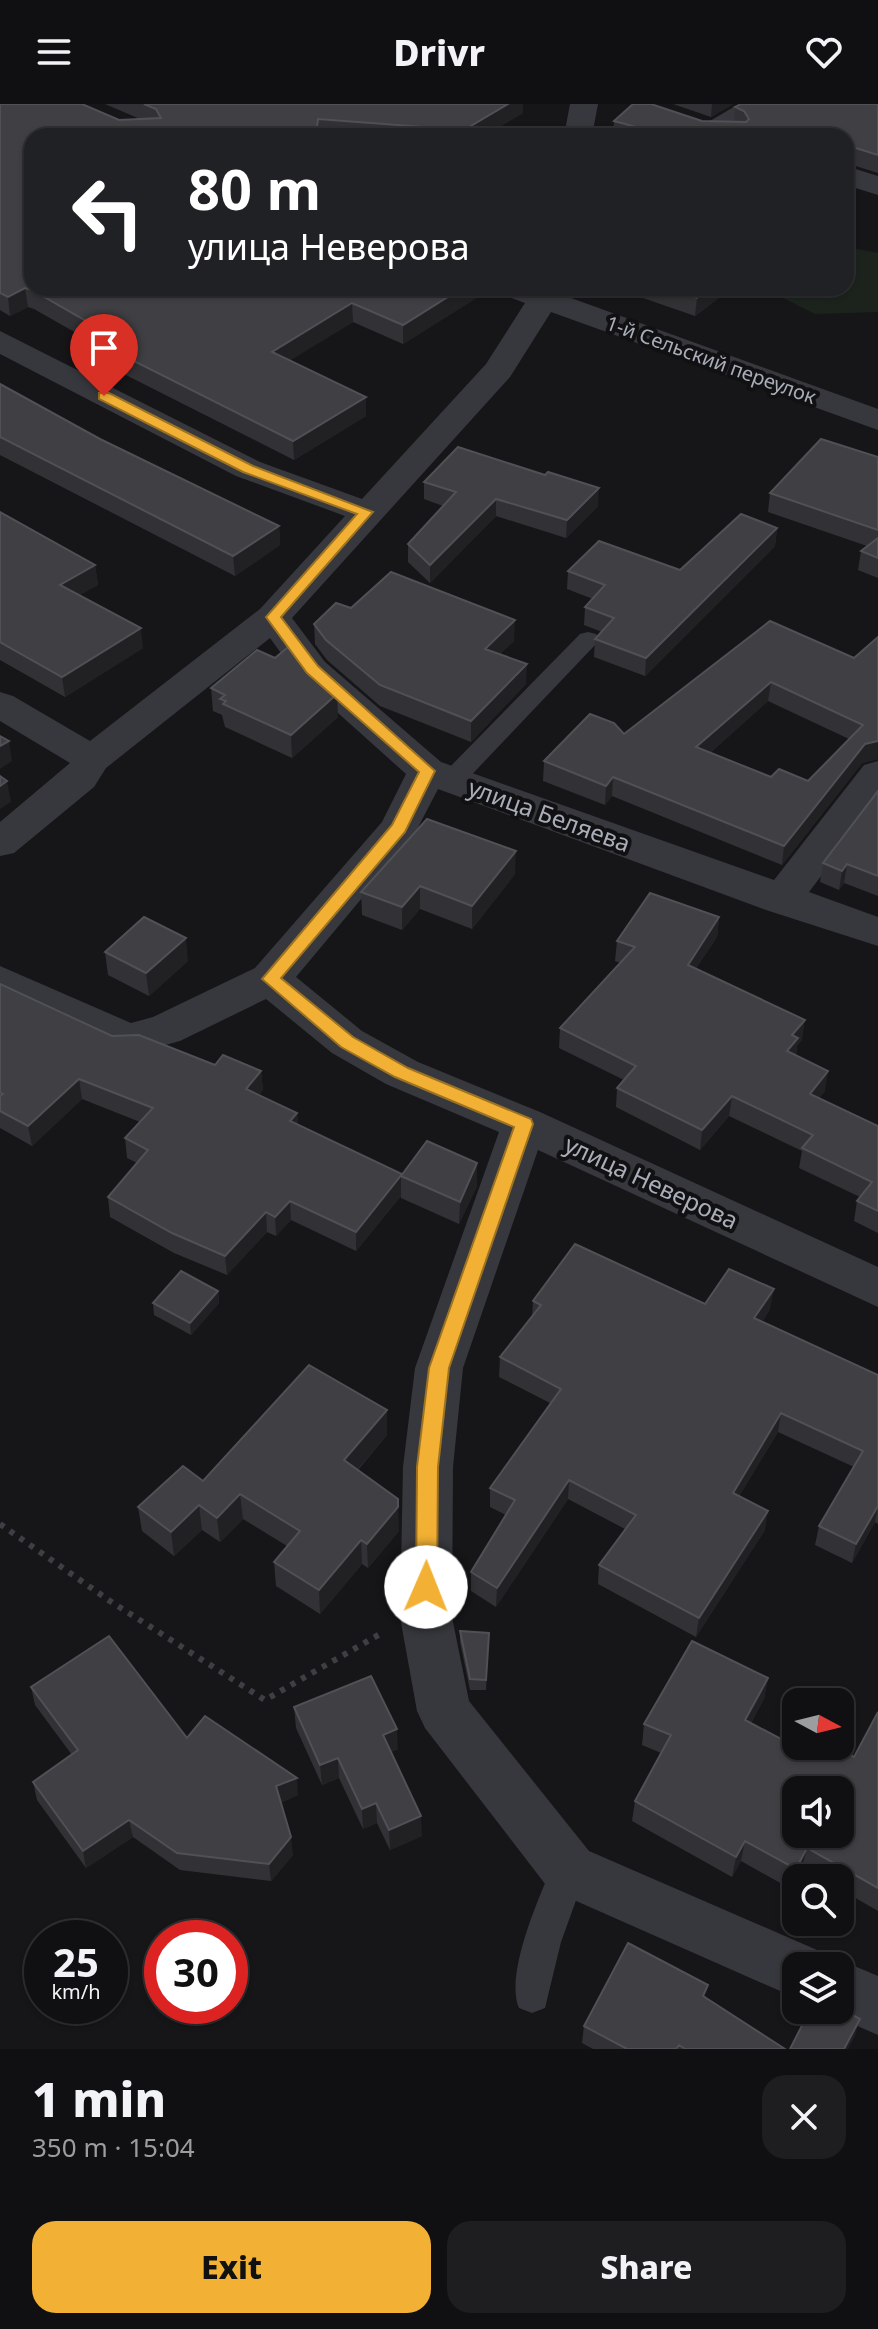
<!DOCTYPE html>
<meta charset="utf-8">
<style>
body{margin:0;font-family:"Noto Sans",sans-serif;background:#1e1e20;color:#f1f3f6;height:100vh;display:flex;flex-direction:column;font-size:30px;white-space:nowrap}
*{box-sizing:border-box;margin:0}
p{font-size:26px;color:#9c9d9f}
.icon{flex:none;width:44px;height:44px;fill:none;stroke:currentColor;stroke-width:2;stroke-linecap:round;stroke-linejoin:round}
.map{position:relative;height:1945px;overflow:hidden}
.panel{display:flex;flex-direction:column;background:#101012;flex:1}
.panel>*{flex:none}
.banner{position:absolute;left:24px;top:24px;width:830px;height:168px;border-radius:24px;box-shadow:0 2px 6px #0004,0 0 0 2px #303032;background:#202124;color:#fff;overflow:hidden}
.needle{width:52px;rotate:97deg}
.fabs{position:absolute;left:782px;top:1584px;display:grid;gap:16px}
.fabs a{display:grid;place-items:center;width:72px;height:72px;border-radius:16px;background:#101012;box-shadow:0 2px 6px #0004,0 0 0 2px #303032;font-size:40px}
.speed{position:absolute;left:24px;top:1816px;display:flex;gap:16px;font-size:40px;font-weight:700;text-align:center}
.speed>*{display:grid;place-content:center;width:104px;height:104px;border-radius:50%;background:#101012;box-shadow:0 2px 6px #0004,0 0 0 2px #303032;line-height:1}
.speed small{font-size:20px;font-weight:400}
.speed .limit{border:12px solid #d22;background:#fff;color:#111}
.pin{position:absolute;display:grid;place-items:center;width:68px;height:68px;color:#fff;margin:-82px -34px;border-radius:50% 50% 50% 0;rotate:-45deg;box-shadow:0 0 8px #0007}
.pin .icon{rotate:45deg}
.me{position:absolute;width:88px;margin:-44px;rotate:1deg;stroke-linejoin:round;filter:drop-shadow(0 0 6px #0008)}
.turn{display:flex;align-items:center;gap:28px;height:168px;padding:0 32px;font-size:36px}
.turn .icon{width:104px;height:104px;stroke-width:2.5}
.turn b{display:block;font-size:56px;line-height:68px}
.round{display:grid;place-items:center;flex:none;width:84px;height:84px;border-radius:24px;background:#1e1e20}
.head{display:flex;align-items:center;justify-content:space-between;height:136px;padding:0 32px}
h1{font-size:48px;font-weight:800;line-height:60px}
.primary-button{display:flex;gap:16px;margin-top:auto;padding:16px 32px}
.primary-button a{flex:1;height:92px;border-radius:24px;background:#f2b134;color:#111;font-size:32px;font-weight:800;line-height:92px;text-align:center}
.primary-button a+a{background:#1e1e20;color:#f1f3f6}
header{display:flex;justify-content:space-between;align-items:center;height:104px;padding:0 32px;background:#101012;font-size:36px;font-weight:800}
.map>svg:first-child{display:block}
</style>
<header><svg class="icon" aria-label="menu" viewBox="0 0 24 24"><path d="M4 6h16M4 12h16M4 18h16"/></svg>Drivr<svg class="icon" aria-label="heart" viewBox="0 0 24 24"><path d="M12 20l-8-8c-3-5 5-10 8-4 3-6 11-1 8 4z"/></svg></header>
<div class="map">
<svg width="878" height="1945" viewBox="0 0 878 1945">
<rect width="100%" height="100%" fill="#161618"/>
<!-- green -->
<polygon fill="#1c231d" points="846,143 878,149 878,208 815,210 769,187 771,184 846,184"/>
<g fill="none" stroke-linecap="round" stroke-linejoin="round">
<!-- path -->
<polyline stroke="#3d3f44" stroke-width="6" stroke-dasharray="5 7" stroke-linecap="butt" points="0,1420 110,1497 265,1596 380,1530"/>
<!-- service -->
<g fill="#37383d" fill-rule="evenodd">
<polygon points="739,0 761,0 715,29 703,29 703,21"/>
<polygon points="588,528 596,530 600,535 596,540 461,682 443,682 440,676 443,670 580,530"/>
<path d="M569,1749l13,5 5,12 -26,72 -16,66 -13,5 -13,-5c-15,-34 22,-116 37,-150z"/>
</g>
<!-- minor -->
<g fill="#37383d" fill-rule="evenodd">
<polygon points="570,0 598,0 592,32 564,32"/>
<polygon points="846,62 878,72 878,91 846,81"/>
<polygon points="498,184 562,184 560,190 878,305 878,326 551,208 510,273 292,514 325,558 441,658 774,776 864,661 878,657 878,697 809,788 878,813 878,842 766,806 438,685 413,733 296,873 362,927 418,958 540,1008 878,1163 878,1203 538,1046 463,1264 453,1363 452,1513 469,1597 589,1747 817,1846 824,1862 796,1862 796,1894 549,1785 425,1624 417,1607 400,1513 403,1363 415,1264 499,1028 386,980 332,949 266,895 180,937 128,951 0,894 0,862 131,919 153,913 255,864 382,718 406,670 299,574 270,534 106,664 94,683 14,749 0,752 0,718 70,659 0,617 0,588 13,592 90,637 260,505 345,412 236,372 0,250 0,227 260,358 362,395 486,260 525,199 503,191"/>
<polygon points="840,1856 878,1872 878,1931 821,1906 840,1906 840,1862 826,1862"/>
</g>
</g>
<!-- wall -->
<g fill="#323236" fill-rule="evenodd">
<polygon points="0,0 119,16 140,15 105,0 523,0 523,9 484,32 32,32 32,184 481,184 481,191 403,240 353,218 290,256 366,293 366,312 294,356 108,262 106,246 34,205 28,203 10,212 0,206"/>
<polygon points="673,0 733,0 711,13"/>
<polygon points="878,0 878,69 846,59 846,32 613,32 614,17 734,18 735,3"/>
<polygon points="614,184 732,184 695,212"/>
<polygon points="0,280 100,335 279,422 280,441 235,472 0,351"/>
<polygon points="878,353 878,474 858,466 861,447 867,442 768,408 770,389"/>
<polygon points="545,371 598,402 566,434 496,412 430,479 408,458 408,440 443,402 424,395 424,378"/>
<polygon points="0,407 95,461 98,481 79,491 143,544 65,593 0,556"/>
<polygon points="777,424 775,442 645,572 594,553 595,535 602,528 584,521 585,503 593,495 567,485 568,467 680,466"/>
<polygon points="351,504 514,537 500,550 526,580 471,638 380,602 327,556 315,540 314,520"/>
<path d="M770,517l84,37 24,-21v122l-16,4 -80,102 -170,-69 -7,9 -62,-24 1,-20 80,-27zM768,597l81,38 -41,42 -37,-4 -61,-24z"/>
<polygon points="211,584 338,613 292,654 225,623 222,611 213,607"/>
<polygon points="878,687 878,792 844,779 839,786 820,778 823,759"/>
<polygon points="515,770 472,825 420,805 402,826 362,811 361,788"/>
<polygon points="719,813 717,833 696,864 802,936 797,942 796,951 825,987 819,994 878,1022 878,1129 854,1117 857,1097 860,1093 799,1064 802,1047 729,1012 700,1046 616,1003 617,984 624,976 559,944 560,924 621,859 615,857 617,837"/>
<polygon points="105,848 188,857 149,892 108,871"/>
<polygon points="0,880 112,932 215,961 261,967 263,986 259,991 297,1009 298,1021 402,1070 477,1082 459,1120 401,1094 401,1092 356,1147 291,1116 276,1132 267,1128 227,1171 174,1149 110,1113 108,1093 137,1059 127,1054 125,1034 140,1018 82,995 32,1042 0,1024"/>
<polygon points="218,1187 219,1199 191,1231 154,1211 153,1199"/>
<polygon points="533,1197 705,1200 770,1205 762,1218 878,1271 878,1420 875,1418 852,1459 815,1441 819,1422 854,1363 778,1328 739,1392 765,1426 696,1533 598,1480 599,1461 625,1425 568,1395 496,1503 471,1487 471,1468 506,1411 490,1403 490,1384 550,1299 499,1273 500,1253 532,1213"/>
<polygon points="387,1306 387,1331 358,1366 399,1427 368,1464 362,1460 320,1510 276,1482 274,1458 287,1442 243,1415 220,1438 202,1426 174,1452 142,1427 138,1403"/>
<polygon points="460,1527 489,1529 486,1586 470,1586 460,1538"/>
<polygon points="768,1574 764,1595 751,1619 815,1653 854,1653 878,1608 878,1807 840,1785 840,1774 819,1774 802,1764 791,1785 741,1757 732,1773 632,1717 635,1697 661,1649 642,1641 644,1620"/>
<polygon points="31,1583 187,1634 298,1691 280,1699 293,1751 271,1777 180,1766 133,1733 86,1764 37,1696 33,1678 72,1651 35,1601"/>
<polygon points="294,1603 398,1645 391,1648 422,1732 390,1746 377,1719 363,1725 339,1674 322,1681 296,1624"/>
<polygon points="706,1894 785,1945 593,1945 582,1939 584,1922"/>
</g>
<!-- shaded-wall -->
<g fill="#212124">
<polygon points="508,0 523,0 523,9 484,32 464,32 464,26"/>
<polygon points="712,0 733,0 711,13"/>
<polygon points="25,184 28,203 10,212 8,193"/>
<polygon points="462,184 481,184 481,191 403,240 403,221"/>
<polygon points="710,184 732,184 695,212 697,194"/>
<polygon points="352,199 353,218 273,267 272,248"/>
<polygon points="366,293 366,312 294,356 293,337"/>
<polygon points="599,384 598,402 566,434 567,416"/>
<polygon points="496,395 496,412 430,479 430,461"/>
<polygon points="279,422 280,441 235,472 233,452"/>
<polygon points="777,424 775,442 645,572 646,554"/>
<polygon points="95,461 98,481 62,501 60,481"/>
<polygon points="515,516 514,537 484,565 485,545"/>
<polygon points="141,524 143,544 65,593 62,573"/>
<polygon points="527,560 526,580 471,638 471,617"/>
<polygon points="771,578 768,597 694,663 696,643"/>
<polygon points="337,590 338,613 292,654 291,631"/>
<polygon points="9,637 12,657 0,665 0,642"/>
<polygon points="878,637 878,655 862,659 782,761 784,742 865,640"/>
<polygon points="613,673 612,692 605,701 606,682"/>
<polygon points="7,677 11,698 0,705 0,682"/>
<polygon points="516,747 515,770 472,825 472,802"/>
<polygon points="847,760 844,779 839,786 842,767"/>
<polygon points="420,782 420,805 402,826 402,803"/>
<polygon points="719,813 717,833 686,880 688,861"/>
<polygon points="186,834 188,857 149,892 146,869"/>
<polygon points="805,916 802,936 797,942 795,954 787,947 792,931"/>
<polygon points="261,967 263,986 248,1005 246,985"/>
<polygon points="828,967 825,987 807,1009 810,990"/>
<polygon points="79,975 82,995 32,1042 28,1022"/>
<polygon points="732,992 729,1012 700,1046 702,1026"/>
<polygon points="297,1009 299,1028 290,1017"/>
<polygon points="477,1059 477,1082 459,1120 460,1098"/>
<polygon points="401,1072 401,1092 356,1147 356,1128"/>
<polygon points="290,1097 291,1116 276,1132 275,1113"/>
<polygon points="266,1108 267,1128 227,1171 225,1152"/>
<polygon points="774,1185 770,1205 752,1234 754,1214"/>
<polygon points="218,1187 219,1199 191,1231 190,1219"/>
<polygon points="387,1306 387,1331 345,1380 344,1356"/>
<polygon points="781,1309 778,1328 730,1408 733,1389"/>
<polygon points="569,1376 568,1395 496,1503 497,1484"/>
<polygon points="240,1390 243,1415 220,1438 217,1414"/>
<polygon points="398,1395 399,1427 368,1464 367,1440"/>
<polygon points="199,1401 202,1426 174,1452 171,1428"/>
<polygon points="878,1402 875,1418 852,1459 856,1440"/>
<polygon points="768,1407 765,1426 696,1533 699,1514"/>
<polygon points="361,1436 362,1460 320,1510 319,1486"/>
<polygon points="768,1574 764,1595 741,1637 745,1616"/>
<polygon points="397,1625 398,1645 383,1651 383,1631"/>
<polygon points="338,1654 339,1674 322,1681 320,1661"/>
<polygon points="297,1674 298,1691 277,1700 276,1682"/>
<polygon points="376,1699 377,1719 363,1725 362,1705"/>
<polygon points="421,1712 422,1732 390,1746 389,1726"/>
<polygon points="129,1716 133,1733 86,1764 83,1747"/>
<polygon points="291,1733 293,1751 271,1777 269,1760"/>
<polygon points="745,1737 741,1757 732,1773 736,1753"/>
<polygon points="807,1744 802,1764 791,1785 796,1765"/>
<polygon points="860,1915 855,1932 848,1945 844,1945"/>
</g>
<!-- building -->
<g fill="#3f3f44" stroke="#4f5156" stroke-width="2" fill-rule="evenodd">
<polygon points="0,0 82,0 119,16 161,14 156,5 144,0 508,0 464,26 318,15 316,29 327,32 32,32 32,184 462,184 403,221 352,199 272,248 366,293 293,337 106,243 119,236 32,186 25,184 8,193 0,189"/>
<polygon points="633,0 651,0 702,17 746,18 749,15 744,7 735,3 741,0 878,0 878,51 846,41 846,32 659,32 662,30 614,17"/>
<polygon points="667,184 710,184 697,194"/>
<polygon points="0,280 100,335 279,422 233,452 0,333"/>
<polygon points="821,335 878,353 878,426 770,389"/>
<polygon points="458,343 545,371 548,368 599,384 567,416 496,395 430,461 408,440 456,388 424,378"/>
<polygon points="0,408 95,461 60,481 141,524 62,573 0,538"/>
<polygon points="741,410 777,424 646,554 595,535 614,514 585,503 605,481 568,467 599,437 680,466"/>
<polygon points="878,434 878,454 861,447"/>
<polygon points="391,468 515,516 485,545 527,560 471,617 380,581 326,536 314,520 336,499 351,504"/>
<path d="M770,517l84,37 24,-21v104l-13,3 -81,102 -171,-69 -7,9 -62,-25 46,-47 24,9 10,11zM771,578l92,43 -55,56 -29,-12 -8,8 -75,-30z"/>
<polygon points="288,543 337,590 291,631 223,600 226,597 220,595 225,591 211,584 257,546 275,554"/>
<polygon points="0,632 9,637 0,642"/>
<polygon points="0,672 7,677 0,682"/>
<polygon points="878,687 878,772 847,760 842,767 823,759"/>
<polygon points="427,715 516,747 472,802 420,782 402,803 361,788"/>
<polygon points="650,789 719,813 688,861 805,916 792,931 798,934 787,947 828,967 810,990 878,1022 878,1107 857,1097 872,1078 802,1044 813,1031 732,992 702,1026 617,984 636,962 560,924 635,843 617,837"/>
<polygon points="144,813 186,834 146,869 105,848"/>
<polygon points="0,880 112,932 139,931 215,961 223,951 261,967 246,985 297,1009 290,1017 402,1070 356,1128 290,1097 275,1113 266,1108 225,1152 172,1129 108,1093 148,1046 125,1034 153,1004 79,975 28,1022 0,1007 0,992 3,990 0,988"/>
<polygon points="427,1037 477,1059 460,1098 401,1072"/>
<polygon points="575,1140 705,1200 729,1165 774,1185 754,1214 878,1271 878,1402 856,1440 819,1422 863,1347 781,1309 733,1389 768,1407 699,1514 599,1461 636,1411 569,1376 497,1484 471,1468 515,1396 490,1384 561,1285 500,1253 541,1201 533,1197"/>
<polygon points="181,1167 218,1187 190,1219 153,1199"/>
<polygon points="309,1261 387,1306 344,1356 398,1395 398,1403 367,1440 361,1436 319,1486 274,1458 300,1427 240,1390 217,1414 199,1401 171,1428 138,1403 183,1362 203,1377"/>
<polygon points="460,1527 489,1529 486,1576 470,1575"/>
<polygon points="109,1532 187,1634 205,1612 297,1674 276,1682 291,1733 269,1760 177,1749 129,1716 83,1747 33,1678 78,1646 31,1583"/>
<path d="M692,1537l76,37 -23,42 70,37 6,-11h13l20,11 24,-45v176l-71,-40 -11,21 -51,-28 -9,16 -101,-56 36,-66 -27,-11zM796,1686h44v44h-44z"/>
<polygon points="371,1572 397,1625 383,1631 421,1712 389,1726 376,1699 362,1705 338,1654 320,1661 294,1603"/>
<polygon points="628,1839 708,1881 703,1892 785,1945 685,1945 679,1941 676,1945 627,1945 584,1922"/>
<polygon points="840,1904 860,1915 844,1945 790,1945 810,1906 840,1906"/>
</g>
<!-- route -->
<polygon fill="#f2b134" stroke="#9d7322" stroke-width="2" points="99,289 109,289 253,362 373,408 281,513 318,562 435,667 405,728 281,874 353,933 408,964 531,1015 533,1020 449,1264 438,1363 437,1483 434,1490 419,1490 416,1483 417,1363 429,1264 514,1023 395,973 341,943 262,875 392,721 419,668 307,569 266,513 357,410 243,368 99,295"/>
<g text-anchor="middle" stroke-width="8" stroke-linejoin="round" paint-order="stroke">
<!-- far-street labels -->
<g font-size="20" fill="#a8adb8" stroke="#111113">
<text transform="translate(711 256) rotate(20)" y="7">1-й Сельский переулок</text>
</g>
<!-- street labels -->
<g font-size="24" fill="#a8adb8" stroke="#111113">
<text transform="translate(549 712) rotate(20)" y="8">улица Беляева</text>
<text transform="translate(651 1079) rotate(25)" y="8">улица Неверова</text>
</g>
</g>
</svg>
<div class="fabs">
<a><svg class="needle" viewBox="-14 -14 28 28"><path d="M0-13l5 13h-10z" fill="#e53935"/><path d="M0 13l5-13h-10z" fill="#9c9d9f"/></svg></a>
<a><svg class="icon" aria-label="sound" viewBox="0 0 24 24"><path d="M4 9h4l5-4v14l-5-4H4zM17 9q2 3 0 6"/></svg></a>
<a><svg class="icon" aria-label="search" viewBox="0 0 24 24"><circle cx="10" cy="10" r="6"/><path d="M15 15l6 6"/></svg></a>
<a><svg class="icon" aria-label="layers" viewBox="0 0 24 24"><path d="M12 4l9 5-9 5-9-5zM3 14l9 5 9-5"/></svg></a>
</div>
<div class="speed"><div>25<small>km/h</small></div><div class="limit">30</div></div>
<div class="pin" style="left:104px;top:292px;background:#d93025"><svg class="icon" aria-label="arrive" viewBox="0 0 24 24"><path d="M6 21V4h12l-3 4 3 4H6"/></svg></div>
<svg class="me" style="left:426px;top:1483px" viewBox="-20 -20 40 40"><circle r="19" fill="#fff"/><path d="M0-13L10 11 0 6-10 11z" fill="#f2b134"/></svg>
<div class="banner">
<div class="turn"><svg class="icon" aria-label="left" viewBox="0 0 24 24"><path d="M17 20v-9H6M10 6l-5 5 5 5"/></svg><div><b>80 m</b>улица Неверова</div></div>
</div>
</div>
<section class="panel">
<div class="head"><div><h1>1 min</h1><p>350 m · 15:04</p></div><a class="round"><svg class="icon" aria-label="close" viewBox="0 0 24 24"><path d="M6 6l12 12M18 6L6 18"/></svg></a></div>
<div class="primary-button"><a>Exit</a><a>Share</a></div>
</section>
